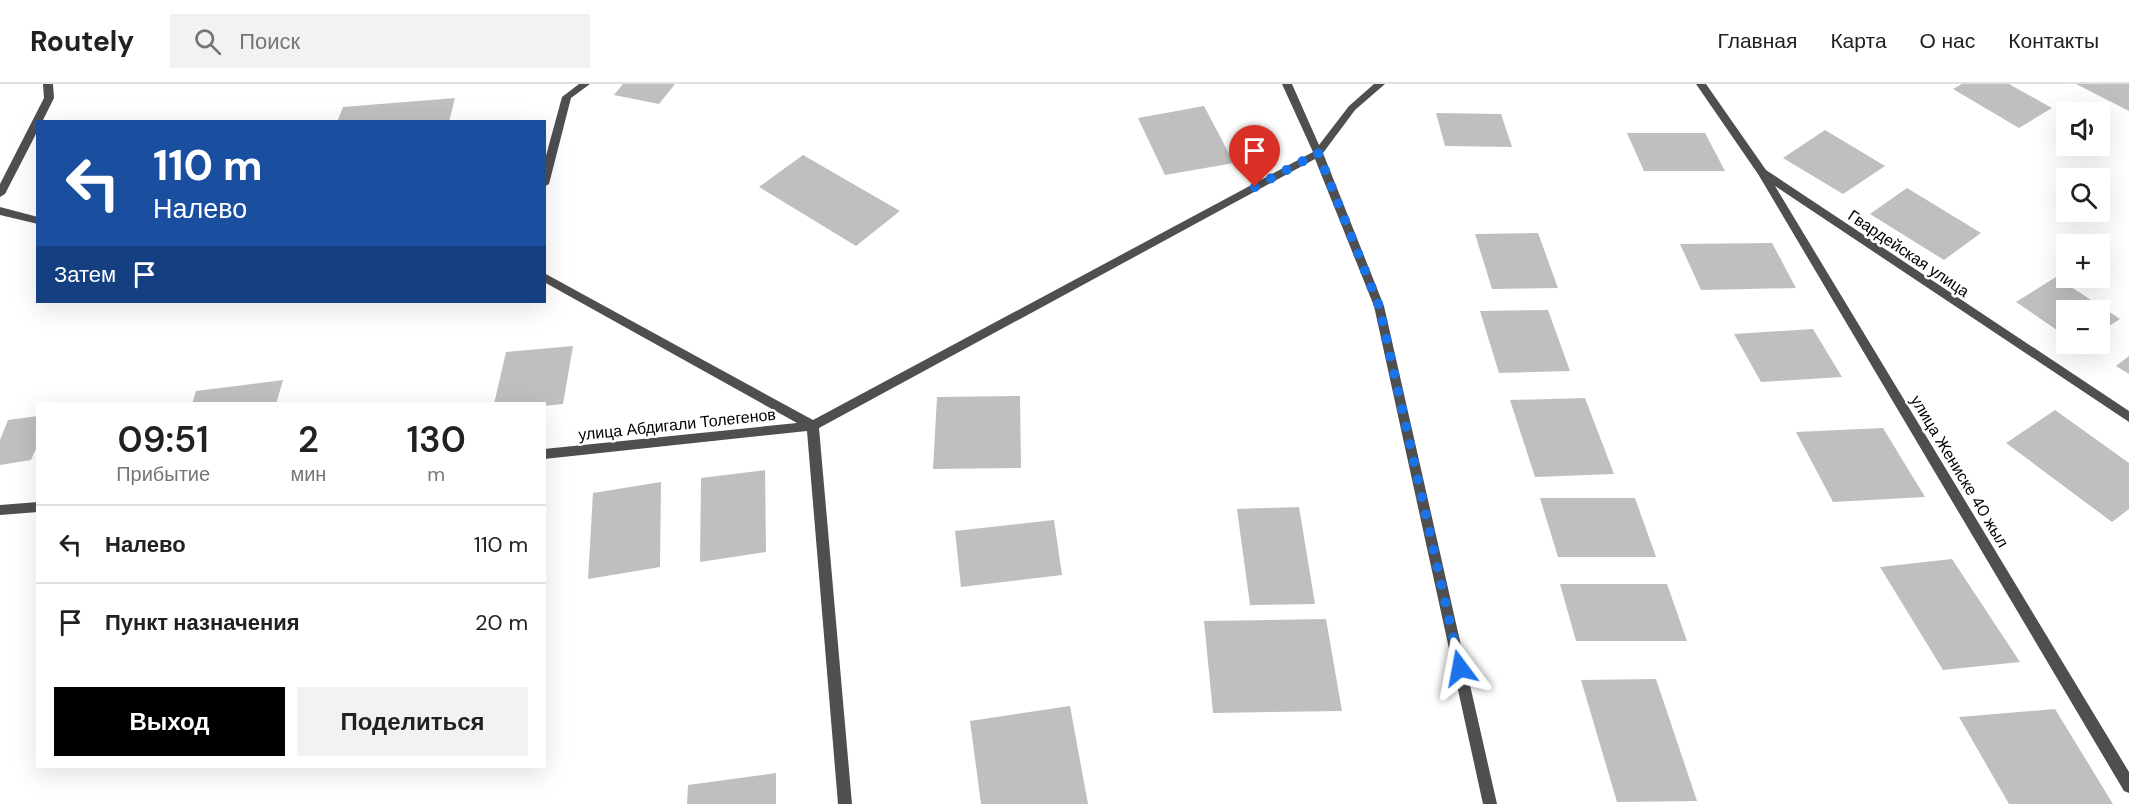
<!DOCTYPE html>
<html lang="ru">
<meta charset="utf-8">
<style>
body{margin:0;font-family:"DM Sans",sans-serif;background:#f2f2f2;color:#202124;height:100vh;display:flex;flex-direction:column;font-size:22px;white-space:nowrap}
*{box-sizing:border-box;margin:0}
p{font-size:20px;color:#757577}
.icon{flex:none;width:33px;height:33px;fill:none;stroke:currentColor;stroke-width:2;stroke-linecap:round;stroke-linejoin:round}
.map{position:relative;flex:1;overflow:hidden}
.drawer{position:absolute;left:36px;top:318px;width:510px;height:366px;display:flex;flex-direction:column;background:#fff;border-radius:0px;box-shadow:0 6px 24px #0002}
.drawer>*{flex:none}
.hud{position:absolute;left:36px;top:36px;width:510px;height:183px;border-radius:0px;box-shadow:0 6px 24px #0002;background:#1a4fa0;color:#fff;overflow:hidden}
.controls{position:absolute;left:2056px;top:18px;display:grid;gap:12px}
.controls a{display:grid;place-items:center;width:54px;height:54px;border-radius:0px;background:#fff;box-shadow:0 6px 24px #0002;font-size:30px}
.pin{position:absolute;display:grid;place-items:center;width:51px;height:51px;color:#fff;margin:-62px -26px;border-radius:50% 50% 50% 0;rotate:-45deg;box-shadow:0 0 6px #0007}
.pin .icon{rotate:45deg}
.me{position:absolute;width:66px;margin:-33px;rotate:347deg;stroke-linejoin:round;filter:drop-shadow(0 0 4px #0008)}
.turn{display:flex;align-items:center;gap:21px;height:126px;padding:0 18px;font-size:27px}
.turn .icon{width:78px;height:78px;stroke-width:2.5}
.turn b{display:block;font-size:42px;line-height:51px}
.then{display:flex;align-items:center;height:57px;padding:0 18px;background:#0003;gap:12px;font-size:22px}
.eta{display:flex;justify-content:space-evenly;align-items:center;height:102px;text-align:center}
.eta b{font-size:36px;font-weight:600;line-height:42px}
.primary-button{display:flex;gap:12px;margin-top:auto;padding:12px 18px}
.primary-button a{flex:1;height:69px;border-radius:0px;background:#000;color:#fff;font-size:24px;font-weight:600;line-height:69px;text-align:center}
.primary-button a+a{background:#f2f2f2;color:#202124}
ul{padding:0;list-style:none}
li{display:flex;align-items:center;gap:18px;height:78px;padding:0 18px;border-top:2px solid #e0e0e0}
li div{flex:1}
li b{display:block;font-size:22px}
li em{font-style:normal}
header{display:flex;align-items:center;gap:36px;box-sizing:border-box;height:84px;padding:0 30px;background:#fff;border-bottom:2px solid #e0e0e0}
header strong{font-size:28px}
nav{display:flex;gap:33px;margin-inline-start:auto;font-size:21px}
.search{width:420px;height:54px;background:#f2f2f2;display:flex;align-items:center;gap:15px;box-sizing:border-box;padding:0 21px;border-radius:0px;color:#757577;font-size:22px}
.map>svg:first-child{display:block}
</style>
<header>
<strong>Routely</strong>
<div class="search"><svg class="icon" aria-label="search" viewBox="0 0 24 24"><circle cx="10" cy="10" r="6"/><path d="M15 15l6 6"/></svg>Поиск</div>
<nav><a>Главная</a><a>Карта</a><a>О нас</a><a>Контакты</a></nav>
</header>
<div class="map">
<svg width="2129" height="720" viewBox="0 0 2129 720">
<rect width="100%" height="100%" fill="#fff"/>
<!-- building -->
<g fill="#bfbfbf">
<polygon points="623,0 675,0 659,20 614,11"/>
<polygon points="1962,0 2009,0 2052,24 2019,44 1953,5"/>
<polygon points="2076,0 2129,0 2129,27"/>
<polygon points="455,14 449,38 337,38 343,23"/>
<polygon points="1204,22 1234,79 1165,91 1138,34"/>
<polygon points="1436,29 1501,30 1512,63 1445,62"/>
<polygon points="1825,46 1885,82 1843,110 1783,74"/>
<polygon points="1627,49 1705,49 1725,87 1644,87"/>
<polygon points="803,71 900,127 856,162 759,103"/>
<polygon points="1907,104 1981,149 1944,176 1870,130"/>
<polygon points="1538,149 1558,204 1492,205 1475,150"/>
<polygon points="1772,159 1796,204 1701,206 1680,160"/>
<polygon points="2056,193 2120,235 2100,248 2100,226 2067,226 2067,253 2016,218"/>
<polygon points="1548,226 1570,287 1499,289 1480,227"/>
<polygon points="1813,245 1842,293 1761,298 1734,250"/>
<polygon points="573,262 563,320 544,322 544,320 494,320 506,268"/>
<polygon points="2129,272 2129,290 2116,282"/>
<polygon points="283,296 276,320 192,320 196,307"/>
<polygon points="1020,312 1021,384 933,385 937,313"/>
<polygon points="1585,314 1614,390 1535,393 1510,316"/>
<polygon points="2055,326 2129,379 2129,425 2112,438 2006,359"/>
<polygon points="38,332 38,360 31,376 0,381 0,356 8,336"/>
<polygon points="1883,344 1925,413 1833,418 1796,348"/>
<polygon points="765,386 766,468 700,478 701,394"/>
<polygon points="661,398 660,483 588,495 593,409"/>
<polygon points="1540,414 1635,414 1656,473 1558,473"/>
<polygon points="1299,423 1315,520 1250,521 1237,425"/>
<polygon points="1054,436 1062,491 961,503 955,447"/>
<polygon points="1952,475 2020,578 1943,586 1880,483"/>
<polygon points="1560,500 1667,500 1687,557 1576,557"/>
<polygon points="1326,535 1342,627 1213,629 1204,537"/>
<polygon points="1656,595 1697,717 1617,718 1581,596"/>
<polygon points="1070,622 1088,720 981,720 970,637"/>
<polygon points="2055,625 2113,720 2009,720 1959,633"/>
<polygon points="776,689 776,720 687,720 688,701"/>
</g>
<g fill="none" stroke-linecap="round" stroke-linejoin="round">
<!-- street -->
<g fill="#4f4f4f" fill-rule="evenodd">
<polygon points="43,0 53,0 54,14 42,38 38,38 38,46 5,110 0,113 0,100 44,14"/>
<polygon points="579,0 590,0 571,14 549,100 544,103 544,79 562,13"/>
<polygon points="1282,0 1292,0 1319,61 1349,22 1374,0 1385,0 1355,26 1323,69 1384,222 1497,720 1483,720 1374,222 1315,75 819,344 852,720 838,720 807,347 544,375 544,365 797,339 544,198 544,189 813,336 1313,68"/>
<polygon points="1696,0 1706,0 1766,86 2129,327 2129,338 1775,102 2129,688 2129,709 2124,707 1758,90"/>
<polygon points="0,123 38,133 38,140 0,131"/>
<polygon points="38,418 38,428 0,431 0,421"/>
</g>
</g>
<g fill="none" stroke-linecap="round" stroke-linejoin="round">
<!-- route -->
<polyline stroke="#1a73e8" stroke-width="10" stroke-dasharray="0 18" points="1255,103 1318,69 1379,222 1460,584"/>
</g>
<g text-anchor="middle" stroke-width="5" stroke-linejoin="round" paint-order="stroke">
<!-- street labels -->
<g font-size="16" fill="#000" stroke="#fff">
<text transform="translate(1909 169) rotate(34)" y="6">Гвардейская улица</text>
<text transform="translate(677 340) rotate(-6)" y="6">улица Абдигали Толегенов</text>
<text transform="translate(1960 387) rotate(59)" y="6">улица Жениске 40 жыл</text>
</g>
</g>
</svg>
<div class="controls">
<a><svg class="icon" aria-label="sound" viewBox="0 0 24 24"><path d="M4 9h4l5-4v14l-5-4H4zM17 9q2 3 0 6"/></svg></a>
<a><svg class="icon" aria-label="search" viewBox="0 0 24 24"><circle cx="10" cy="10" r="6"/><path d="M15 15l6 6"/></svg></a>
<a>+</a>
<a>−</a>
</div>
<div class="pin" style="left:1255px;top:103px;background:#d93025"><svg class="icon" aria-label="arrive" viewBox="0 0 24 24"><path d="M6 21V4h12l-3 4 3 4H6"/></svg></div>
<svg class="me" style="left:1460px;top:584px" viewBox="-20 -20 40 40"><path d="M0-17L14 15 0 8-14 15z" fill="#1a73e8" stroke="#fff" stroke-width="4"/></svg>
<div class="hud">
<div class="turn"><svg class="icon" aria-label="left" viewBox="0 0 24 24"><path d="M17 20v-9H6M10 6l-5 5 5 5"/></svg><div><b>110 m</b>Налево</div></div>
<div class="then">Затем<svg class="icon" aria-label="arrive" viewBox="0 0 24 24"><path d="M6 21V4h12l-3 4 3 4H6"/></svg></div>
</div>
<section class="drawer">
<div class="eta">
<div><b>09:51</b><p>Прибытие</p></div>
<div><b>2</b><p>мин</p></div>
<div><b>130</b><p>m</p></div>
</div>
<ul>
<li><svg class="icon" aria-label="left" viewBox="0 0 24 24"><path d="M17 20v-9H6M10 6l-5 5 5 5"/></svg><div><b>Налево</b></div><em>110 m</em></li>
<li><svg class="icon" aria-label="arrive" viewBox="0 0 24 24"><path d="M6 21V4h12l-3 4 3 4H6"/></svg><div><b>Пункт назначения</b></div><em>20 m</em></li>
</ul>
<div class="primary-button"><a>Выход</a><a>Поделиться</a></div>
</section>
</div>
